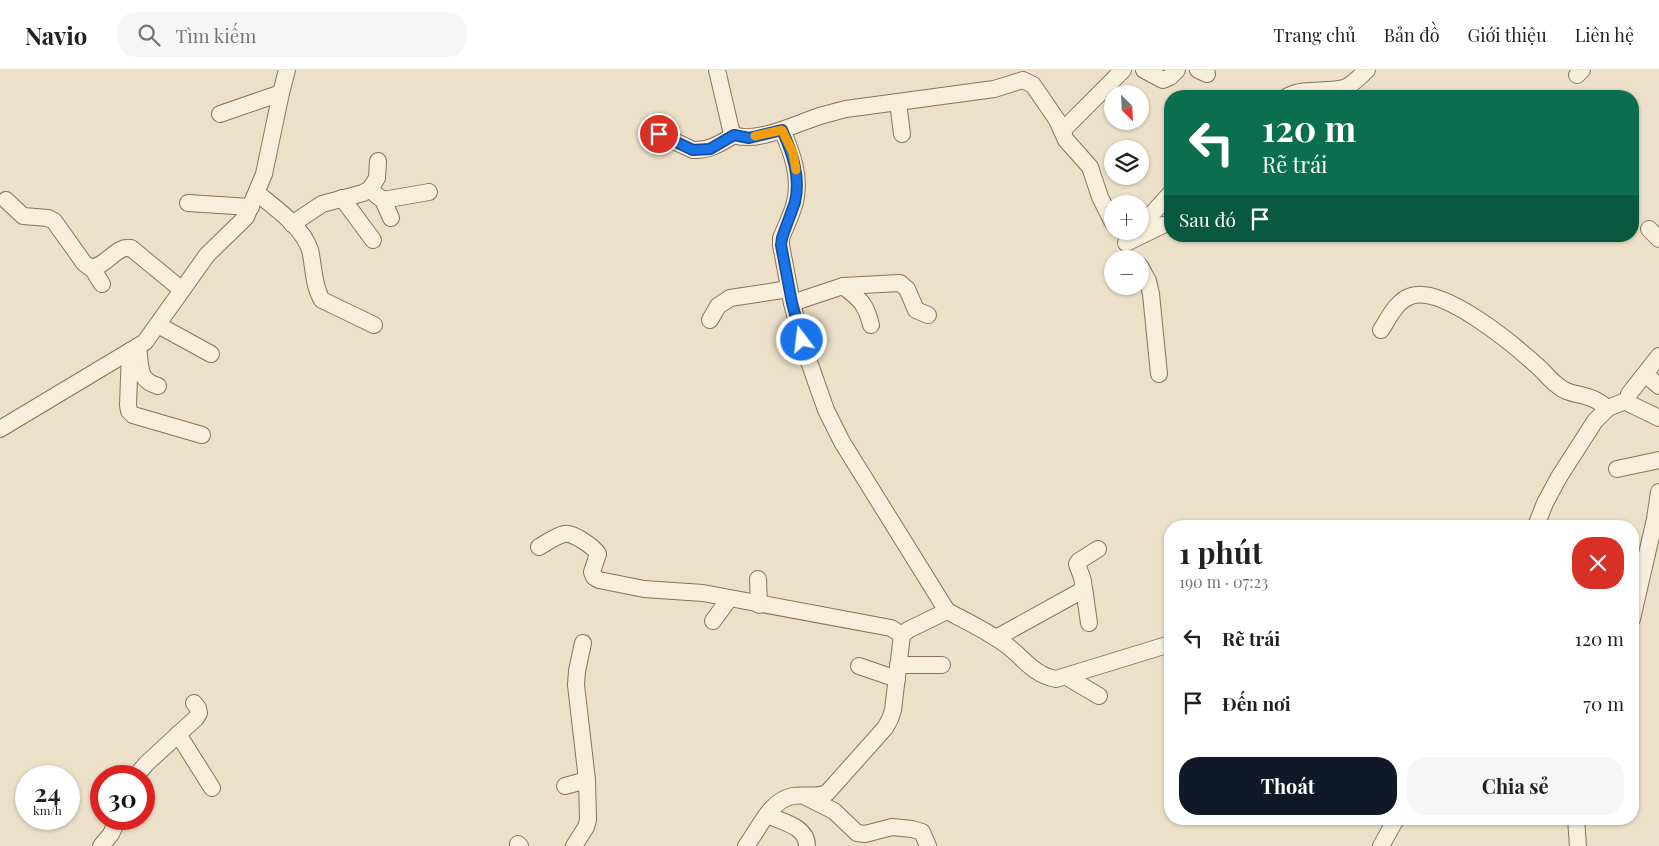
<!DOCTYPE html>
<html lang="vi">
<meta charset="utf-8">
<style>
body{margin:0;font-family:"Playfair Display",serif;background:#f6f6f6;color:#222;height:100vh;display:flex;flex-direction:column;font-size:19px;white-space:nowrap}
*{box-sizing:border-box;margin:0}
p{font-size:16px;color:#767676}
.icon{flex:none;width:28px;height:28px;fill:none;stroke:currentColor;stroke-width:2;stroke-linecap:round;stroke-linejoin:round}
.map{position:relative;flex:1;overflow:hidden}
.sheet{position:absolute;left:1164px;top:450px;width:475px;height:305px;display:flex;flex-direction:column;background:#fff;border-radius:20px;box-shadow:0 1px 4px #0004}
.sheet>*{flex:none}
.banner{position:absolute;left:1164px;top:20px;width:475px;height:152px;border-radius:20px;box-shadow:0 1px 4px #0004;background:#0b6e4f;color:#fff;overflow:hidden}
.needle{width:32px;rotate:156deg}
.buttons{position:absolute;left:1104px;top:15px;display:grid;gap:10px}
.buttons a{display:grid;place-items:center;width:45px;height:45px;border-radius:50%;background:#fff;box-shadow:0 1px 4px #0004;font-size:25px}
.speed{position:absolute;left:15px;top:695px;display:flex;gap:10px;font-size:25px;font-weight:700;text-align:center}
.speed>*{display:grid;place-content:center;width:65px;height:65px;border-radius:50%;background:#fff;box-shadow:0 1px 4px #0004;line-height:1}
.speed small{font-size:12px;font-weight:400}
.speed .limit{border:8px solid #d22;background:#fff;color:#111}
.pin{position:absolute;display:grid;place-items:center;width:42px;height:42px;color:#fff;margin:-21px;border:2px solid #fff;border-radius:50%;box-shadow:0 1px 5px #0007}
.me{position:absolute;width:55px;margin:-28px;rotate:345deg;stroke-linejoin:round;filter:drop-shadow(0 0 4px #0008)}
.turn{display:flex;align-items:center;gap:18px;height:105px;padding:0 15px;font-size:22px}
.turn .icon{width:65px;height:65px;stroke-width:2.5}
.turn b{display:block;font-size:35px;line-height:42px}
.then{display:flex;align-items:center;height:48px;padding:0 15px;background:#0003;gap:10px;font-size:19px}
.round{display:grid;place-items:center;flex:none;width:52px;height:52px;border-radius:20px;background:#f6f6f6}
.overview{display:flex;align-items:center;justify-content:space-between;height:85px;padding:0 15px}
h1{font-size:30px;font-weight:700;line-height:38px}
.action{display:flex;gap:10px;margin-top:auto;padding:10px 15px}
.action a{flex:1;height:58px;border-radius:20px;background:#111827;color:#fff;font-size:20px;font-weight:700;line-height:58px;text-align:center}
.action a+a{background:#f6f6f6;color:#222}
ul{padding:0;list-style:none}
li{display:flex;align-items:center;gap:15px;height:65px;padding:0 15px}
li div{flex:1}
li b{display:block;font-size:19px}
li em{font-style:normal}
header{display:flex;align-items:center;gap:30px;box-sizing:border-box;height:70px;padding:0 25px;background:#fff;border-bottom:1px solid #e0e0e0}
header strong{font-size:24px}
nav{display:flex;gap:28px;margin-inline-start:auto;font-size:18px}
.search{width:350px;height:45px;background:#f6f6f6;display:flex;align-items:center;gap:12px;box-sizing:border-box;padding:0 18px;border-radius:20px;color:#767676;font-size:19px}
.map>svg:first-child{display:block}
</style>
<header>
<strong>Navio</strong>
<div class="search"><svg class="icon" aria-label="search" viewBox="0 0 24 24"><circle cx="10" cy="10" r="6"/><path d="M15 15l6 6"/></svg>Tìm kiếm</div>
<nav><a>Trang chủ</a><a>Bản đồ</a><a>Giới thiệu</a><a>Liên hệ</a></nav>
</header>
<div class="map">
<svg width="1659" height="776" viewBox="0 0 1659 776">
<rect width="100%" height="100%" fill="#ece0c8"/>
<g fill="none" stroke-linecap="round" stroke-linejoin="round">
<defs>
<g id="minor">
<path d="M717,0l14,60 3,5c24,9 65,-13 89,-20 8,-2 15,-4 23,-6l148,-20 29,-9 10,5 24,35 9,20 24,27 10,30 12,24"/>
<polyline points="1144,0 1163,10 1170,7 1177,0"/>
<polyline points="1198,0 1207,4"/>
<polyline points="1577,5 1582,0"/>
<path d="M1288,26c17,-9 39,-3 56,-8 9,-3 16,-12 23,-18"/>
<polyline points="898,32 902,64"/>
<polyline points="220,44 281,23"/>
<path d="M782,60c10,23 19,46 13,72 -3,12 -9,24 -14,36v7l11,58 9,36 25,71 16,32 105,169"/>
<polyline points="1062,61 1123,0"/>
<path d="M659,64l34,16c16,1 28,-7 41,-15"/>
<path d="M257,123c18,15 45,33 53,57 4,16 3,36 12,50l52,25"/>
<polyline points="375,124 383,130 391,148"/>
<polyline points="342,128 373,170"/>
<path d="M6,130l17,16 25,2 6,3 30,42 5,4c17,2 26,-22 42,-19l51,42"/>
<polyline points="383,130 429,122"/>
<polyline points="188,133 251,137"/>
<polyline points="292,154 322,134 363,123 370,119 377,108 378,91"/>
<polyline points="1140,157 1170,124"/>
<polyline points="1649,159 1659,169"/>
<polyline points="1126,173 1163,155"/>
<polyline points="1140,196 1148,211 1151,224 1159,304"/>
<polyline points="92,198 102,214"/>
<path d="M843,216c17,13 23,18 28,39"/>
<polyline points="792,233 843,216 900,213 907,219 916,240 928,245"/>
<polyline points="710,250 718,236 730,228 789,219"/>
<polyline points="158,255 211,284"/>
<path d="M1381,260c8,-12 15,-29 30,-34 31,-11 101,47 124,68 8,6 14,15 22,21 10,9 19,8 31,12 8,2 14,7 20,11"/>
<path d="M138,277c3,19 -1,33 20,39"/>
<polyline points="130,281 128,335 129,341 133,345 202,365"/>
<polyline points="1659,286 1629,324 1628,330 1630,334 1659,348"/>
<polyline points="1645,304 1659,316"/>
<polyline points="0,359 145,272 207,185 246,147 264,104 281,23 287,0"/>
<polyline points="1617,399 1659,390"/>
<polyline points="1536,456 1545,433 1559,407 1595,351 1608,338 1628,330"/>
<path d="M539,477c7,-4 17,-11 25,-13 9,-2 30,13 34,20l-6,18 2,5 5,3 45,9 59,4 188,35 11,7"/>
<polyline points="758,509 759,535"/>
<polyline points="1084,518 1089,553"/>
<polyline points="1632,549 1655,449 1659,422"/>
<polyline points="713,551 729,529"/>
<path d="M996,568l85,-47c6,-8 -2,-19 -4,-27l2,-3 19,-12"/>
<polyline points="898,595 942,595"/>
<polyline points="859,596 897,609"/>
<polyline points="1067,607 1099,626"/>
<polyline points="178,664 212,718"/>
<polyline points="136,706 146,694 196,648 199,643 198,638 194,633"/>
<polyline points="565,716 587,710"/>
<polyline points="806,727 834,741 857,763 865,764 892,757 912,759 922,762 928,776"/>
<path d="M767,745c15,7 40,11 40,31"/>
<polyline points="1576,749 1578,776"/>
<polyline points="518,774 520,776"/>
<polyline points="101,776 111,764 118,749"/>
<polyline points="574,776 586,757 588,750 587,710 576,615 577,601 583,573"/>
<path d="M746,776c13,-17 24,-46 47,-50 12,-2 23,2 34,-3l58,-65 5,-9 3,-9 9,-75 6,-5 39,-19c19,10 40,20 58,33 18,13 28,31 51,35l114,-35"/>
<polyline points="1381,776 1396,749"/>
</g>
</defs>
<!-- minor casing -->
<use href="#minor" stroke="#87725e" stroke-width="18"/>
<!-- minor -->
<use href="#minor" stroke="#f7eedb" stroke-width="16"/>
</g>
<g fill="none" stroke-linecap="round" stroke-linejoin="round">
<defs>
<path id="route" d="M659,64l34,16 17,-1 24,-14 15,3 33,-8c10,22 19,47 13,72 -4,12 -9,24 -13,36l-1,7 11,58 10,37"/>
</defs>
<!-- route casing -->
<use href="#route" stroke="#114b97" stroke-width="12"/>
<!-- route -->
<use href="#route" stroke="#1a73e8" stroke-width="9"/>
<!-- slow -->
<polyline stroke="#f59e0b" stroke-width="9" points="755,66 782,60 793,83 796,100"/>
</g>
</svg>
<div class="buttons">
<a><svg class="needle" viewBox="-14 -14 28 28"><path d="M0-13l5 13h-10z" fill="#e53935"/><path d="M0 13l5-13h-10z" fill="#767676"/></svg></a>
<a><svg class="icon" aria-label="layers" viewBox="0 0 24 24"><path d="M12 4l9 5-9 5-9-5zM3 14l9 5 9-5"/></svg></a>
<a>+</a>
<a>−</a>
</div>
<div class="speed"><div>24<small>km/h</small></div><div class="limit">30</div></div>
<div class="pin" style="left:659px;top:64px;background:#d93025"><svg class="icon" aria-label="arrive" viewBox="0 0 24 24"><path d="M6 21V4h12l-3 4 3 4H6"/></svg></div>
<svg class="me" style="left:802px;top:270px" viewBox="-20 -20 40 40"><circle r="17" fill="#1a73e8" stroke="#fff" stroke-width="3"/><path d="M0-11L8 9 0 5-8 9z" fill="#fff"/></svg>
<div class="banner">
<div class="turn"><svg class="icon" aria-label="left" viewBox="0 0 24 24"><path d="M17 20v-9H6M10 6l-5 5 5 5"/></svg><div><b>120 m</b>Rẽ trái</div></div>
<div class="then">Sau đó<svg class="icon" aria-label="arrive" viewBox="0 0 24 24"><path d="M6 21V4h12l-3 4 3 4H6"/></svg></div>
</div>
<section class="sheet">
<div class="overview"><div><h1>1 phút</h1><p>190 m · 07:23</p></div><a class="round" style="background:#d93025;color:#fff"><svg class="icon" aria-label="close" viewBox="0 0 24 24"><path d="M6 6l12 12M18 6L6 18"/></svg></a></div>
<ul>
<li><svg class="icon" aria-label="left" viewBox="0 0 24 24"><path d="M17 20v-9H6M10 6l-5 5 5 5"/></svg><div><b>Rẽ trái</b></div><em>120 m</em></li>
<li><svg class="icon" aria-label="arrive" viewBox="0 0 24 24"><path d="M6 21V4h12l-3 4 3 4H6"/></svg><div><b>Đến nơi</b></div><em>70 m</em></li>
</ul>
<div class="action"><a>Thoát</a><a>Chia sẻ</a></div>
</section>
</div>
